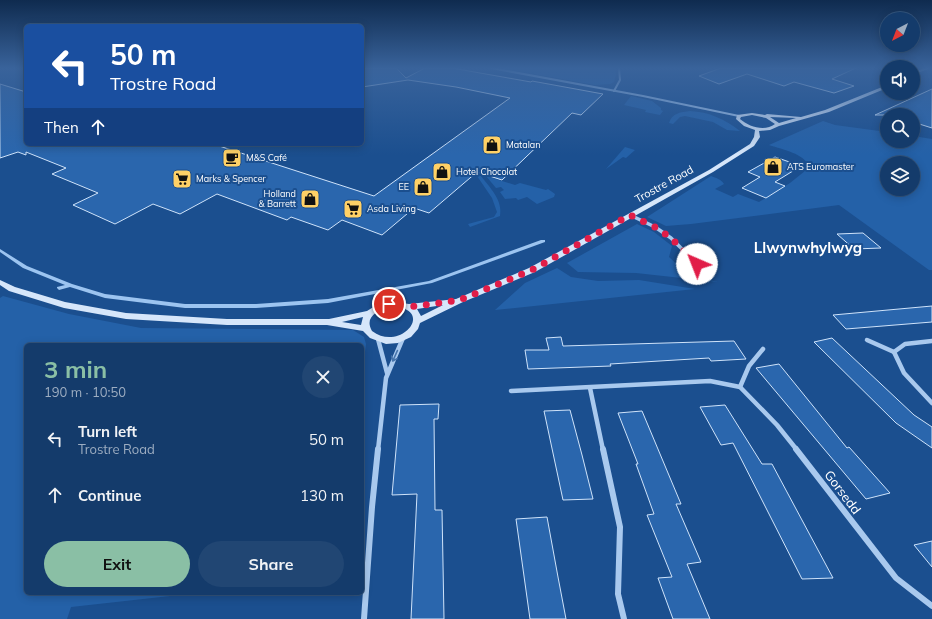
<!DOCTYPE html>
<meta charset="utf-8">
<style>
body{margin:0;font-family:Mulish,sans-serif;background:#214673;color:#f1f3f6;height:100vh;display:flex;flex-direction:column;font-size:15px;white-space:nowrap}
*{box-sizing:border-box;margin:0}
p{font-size:13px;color:#9dadc1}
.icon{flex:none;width:22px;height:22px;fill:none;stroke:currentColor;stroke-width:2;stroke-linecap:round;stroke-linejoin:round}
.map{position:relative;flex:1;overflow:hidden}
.drawer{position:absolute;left:24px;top:343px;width:340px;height:252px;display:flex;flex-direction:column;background:#143b6b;border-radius:6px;box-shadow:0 2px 10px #0003,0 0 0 1px #33557e}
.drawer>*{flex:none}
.banner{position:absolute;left:24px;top:24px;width:340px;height:122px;border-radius:6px;box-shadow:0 2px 10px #0003,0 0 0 1px #33557e;background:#1a4fa0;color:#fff;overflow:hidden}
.needle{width:26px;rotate:222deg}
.buttons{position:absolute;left:880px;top:12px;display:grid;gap:8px}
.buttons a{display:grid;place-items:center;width:40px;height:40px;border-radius:50%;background:#143b6b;box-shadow:0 2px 10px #0003,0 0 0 1px #33557e;font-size:20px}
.pin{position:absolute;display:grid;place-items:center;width:34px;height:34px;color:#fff;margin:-17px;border:2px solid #fff;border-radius:50%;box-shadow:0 1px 4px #0007}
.me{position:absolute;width:44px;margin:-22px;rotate:316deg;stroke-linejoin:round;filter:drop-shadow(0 0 3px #0008)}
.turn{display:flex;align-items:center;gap:14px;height:84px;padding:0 20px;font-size:18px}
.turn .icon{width:52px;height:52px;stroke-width:2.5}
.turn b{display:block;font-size:28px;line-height:34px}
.then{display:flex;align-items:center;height:38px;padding:0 20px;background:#0003;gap:8px;font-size:15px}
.round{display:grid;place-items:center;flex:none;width:42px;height:42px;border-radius:21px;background:#214673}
.summary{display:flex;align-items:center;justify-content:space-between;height:68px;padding:0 20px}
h1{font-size:24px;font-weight:700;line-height:30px;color:#8abfa5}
.cta{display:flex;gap:8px;margin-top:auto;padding:8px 20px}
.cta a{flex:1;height:46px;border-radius:24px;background:#8abfa5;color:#111;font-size:16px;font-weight:700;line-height:46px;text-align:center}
.cta a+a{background:#214673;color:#f1f3f6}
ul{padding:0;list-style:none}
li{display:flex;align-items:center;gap:12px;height:56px;padding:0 20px}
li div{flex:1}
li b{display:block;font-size:15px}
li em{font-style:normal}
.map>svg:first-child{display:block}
</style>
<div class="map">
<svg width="932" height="619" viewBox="0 0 932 619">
<rect width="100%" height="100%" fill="#1b4f8f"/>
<!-- green -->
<g fill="#2461a8" fill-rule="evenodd">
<polygon points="501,68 615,68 616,75 614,82 610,84 595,85"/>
<polygon points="631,96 652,101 661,108 661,110 663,111 660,115 645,112 646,110 624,105"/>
<path d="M690,111c19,1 35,8 50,20l-13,-1 -14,-8 -28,-6 -5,1 -7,7 -4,-1c3,-10 12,-11 21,-12z"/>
<path d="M823,121l12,4 52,7v9h26v-5l19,3v131h-3l-90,-65 -148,19 -25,2 -19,-9 64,-41c5,2 10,3 13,8l-9,5 18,8 5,-3 21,8 31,-19 20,-16c-7,-14 -26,-17 -41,-22zM887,163h26v26h-26z"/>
<polygon points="625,147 635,150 626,158 623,157 606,169"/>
<path d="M477,175l4,1c9,12 22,24 19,40l-30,11 -2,-3 26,-7 3,-5 -5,-14 -15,-22z"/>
<polygon points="486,176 515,185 520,183 546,190 548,189 555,194 554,197 537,204 527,197 518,200 516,198 505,199 500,192 504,190 501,187 496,188"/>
<polygon points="637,224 654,232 672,246 669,257 684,271 697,277 718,282 636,273 578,272 567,263"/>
<polygon points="557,268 571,277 598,281 639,280 695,289 495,310 525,283"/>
<polygon points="3,296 69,314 141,328 353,330 364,337 366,344 362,374 362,345 26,345 26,593 197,593 71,607 67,619 0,619 0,298"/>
</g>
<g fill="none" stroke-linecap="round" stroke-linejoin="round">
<!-- stream -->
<polygon fill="#9cc4f0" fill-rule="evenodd" points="541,240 545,240 545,242 432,283 328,303 256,308 185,308 105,298 70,287 59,290 57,288 57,287 65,285 23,268 0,252 0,249 27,266 72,284 105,294 185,304 256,304 328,299 429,281"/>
</g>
<!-- building -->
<g fill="#2a66ad" stroke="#cfe3fa">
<polygon points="368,68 396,68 406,78 425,68 452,68 531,82 532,81 603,94 581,115 572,113 502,180 477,172 429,213 414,208 382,235 342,220 328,230 291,217 287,220 217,194 180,214 153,204 115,224 73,205 98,193 52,174 66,168 26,152 26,155 18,152 0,158 0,84 26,92 26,144 213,144 374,196 510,98 456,87 408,80 362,87 362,69"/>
<polygon points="721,68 856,68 832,79 854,86 834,93 794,82 784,86 747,74 719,84 699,76"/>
<polygon points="932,89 932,128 913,122 913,115 875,115"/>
<polygon points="775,157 801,166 775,182 785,186 766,198 742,188 760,177 748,172"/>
<polygon points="863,233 881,248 854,249 837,234"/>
<polygon points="932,306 932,322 846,329 833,315"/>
<polygon points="561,337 563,346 734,341 746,359 711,361 709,358 610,364 611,366 528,369 525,350 549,350 546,338"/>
<polygon points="832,338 914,415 932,427 932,448 896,423 814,342"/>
<polygon points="779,364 847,448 849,447 890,493 866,499 756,368"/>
<polygon points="439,404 438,419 434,419 435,510 442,510 444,619 411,619 417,494 392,495 400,405"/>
<polygon points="725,405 762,464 772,464 833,578 802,579 733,443 721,445 700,407"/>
<polygon points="570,410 582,455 593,499 563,500 544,411"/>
<polygon points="642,411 681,504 676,504 701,562 687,564 710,619 673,619 658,578 672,577 647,515 654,514 636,464 638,464 618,413"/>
<polygon points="547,517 558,577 566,619 530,619 516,519"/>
<polygon points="932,541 932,567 914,545"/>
</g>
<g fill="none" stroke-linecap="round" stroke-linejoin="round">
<!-- minor-far3 -->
<g stroke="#a9c9ee" stroke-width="2">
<polyline points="491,68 643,96 739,116"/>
<polyline points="880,68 887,70"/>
<polyline points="614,91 620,80 619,68"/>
</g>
<!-- minor-far2 -->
<polyline stroke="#a9c9ee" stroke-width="3.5" points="630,215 655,227 671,238 697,264"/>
<!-- minor-far1 -->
<g stroke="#a9c9ee" stroke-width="4.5">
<polyline points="378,339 387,373"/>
<polyline points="867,340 894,352"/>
<polyline points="932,341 905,344 894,352 904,373 932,403"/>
<polyline points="740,387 749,366 763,349"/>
<polyline points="590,388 603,450"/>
<polyline points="511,391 710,381 740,387 777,425 797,450"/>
<polyline points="378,450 386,378 403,338"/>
</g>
<!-- minor -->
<g stroke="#a9c9ee" stroke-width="6">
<polyline points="603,449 620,527 618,594 624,619"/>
<polyline points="796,449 896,578 932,606"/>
<polyline points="364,619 372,507 378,449"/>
</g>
<!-- secondary -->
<g fill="#d6e6fa" fill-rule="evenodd">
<polygon points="924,68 930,68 913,75 913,73"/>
<path d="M887,85v3l-58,24 -50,14 -9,4 -11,1 1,6 -6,9 -41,26 -178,100 -72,30 -43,21 -2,6 -7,8 -13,6 -12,1 -16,-6 -7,-7 -36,-6h-100l-101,-6 -62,-11 -55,-17 -9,-6v-5l15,7 50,15 61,11 101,6h102l38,-8 8,-5 14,-5 20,3 47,-5 73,-31 180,-98 41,-26 4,-7 1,-7 -11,-4 -8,-7 1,-4 15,-2 13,2 2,-1 34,3 24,-7zM752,115l14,3 9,6c-10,8 -26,3 -35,-5l1,-2zM770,117l26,1 -17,5zM443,305l-22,11 -4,-7zM389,307c5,0 11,0 16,2 23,10 -8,41 -33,22 -8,-14 5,-20 17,-24zM363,317l-2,8 -19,-3z"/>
</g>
</g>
<!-- one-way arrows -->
<defs><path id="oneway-shaft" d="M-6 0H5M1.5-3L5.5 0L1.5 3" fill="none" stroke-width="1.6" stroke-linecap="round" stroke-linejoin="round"/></defs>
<use stroke="#4674ac" href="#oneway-shaft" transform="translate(395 356) rotate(114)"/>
<!-- sky -->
<linearGradient id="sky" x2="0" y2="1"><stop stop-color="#0f2b4f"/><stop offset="0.44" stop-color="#39639b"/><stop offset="1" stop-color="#39639b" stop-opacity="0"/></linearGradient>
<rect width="932" height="155" fill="url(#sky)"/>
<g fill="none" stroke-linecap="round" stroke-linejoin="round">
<!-- route -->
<polyline stroke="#e11d48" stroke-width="7" stroke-dasharray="0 12.6" points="389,304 397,304 409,307 460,300 532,270 630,215 655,227 671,238 697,264"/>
</g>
<!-- icons -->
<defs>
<symbol id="shop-square" viewBox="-11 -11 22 22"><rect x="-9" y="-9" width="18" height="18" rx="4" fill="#ffd166" stroke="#1b4f8f"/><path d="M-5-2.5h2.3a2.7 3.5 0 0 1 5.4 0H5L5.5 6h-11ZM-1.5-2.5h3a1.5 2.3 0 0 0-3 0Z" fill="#111"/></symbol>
<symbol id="cafe-square" viewBox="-11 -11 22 22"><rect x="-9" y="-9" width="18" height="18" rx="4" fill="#ffd166" stroke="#1b4f8f"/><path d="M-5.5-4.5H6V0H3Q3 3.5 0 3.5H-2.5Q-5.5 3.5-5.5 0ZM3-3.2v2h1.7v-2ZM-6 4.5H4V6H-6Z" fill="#111"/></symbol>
<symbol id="supermarket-square" viewBox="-11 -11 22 22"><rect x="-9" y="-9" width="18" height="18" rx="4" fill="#ffd166" stroke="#1b4f8f"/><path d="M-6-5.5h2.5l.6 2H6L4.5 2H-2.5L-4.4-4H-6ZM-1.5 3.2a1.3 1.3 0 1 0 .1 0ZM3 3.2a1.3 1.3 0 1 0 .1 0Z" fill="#111"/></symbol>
</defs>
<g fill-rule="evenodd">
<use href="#shop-square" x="481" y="134" width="22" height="22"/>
<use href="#cafe-square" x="221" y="147" width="22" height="22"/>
<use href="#shop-square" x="762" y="156" width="22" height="22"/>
<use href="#shop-square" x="431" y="161" width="22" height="22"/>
<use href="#supermarket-square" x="171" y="168" width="22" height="22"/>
<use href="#shop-square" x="412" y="176" width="22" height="22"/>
<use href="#shop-square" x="299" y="188" width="22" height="22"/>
<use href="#supermarket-square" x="342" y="198" width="22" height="22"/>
</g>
<g text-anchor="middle" stroke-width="4" stroke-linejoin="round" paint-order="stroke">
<!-- far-poi labels -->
<g font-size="9" fill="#fff" stroke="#1b4f8f" text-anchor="start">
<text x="506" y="148">Matalan</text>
<text x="246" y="161">M&amp;S Café</text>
<text x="787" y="170">ATS Euromaster</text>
<text x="456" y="175">Hotel Chocolat</text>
<text x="196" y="182">Marks &amp; Spencer</text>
<text x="409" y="190" text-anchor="end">EE</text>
<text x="296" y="197" text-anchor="end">Holland<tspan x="296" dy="10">&amp; Barrett</tspan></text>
<text x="367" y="212">Asda Living</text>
</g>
<!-- street labels -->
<g font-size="11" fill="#fff" stroke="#1b4f8f">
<text transform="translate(664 184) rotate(-29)" y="4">Trostre Road</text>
</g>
<!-- near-street labels -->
<g font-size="13" fill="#fff" stroke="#1b4f8f">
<text transform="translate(843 492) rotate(53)" y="5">Gorsedd</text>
</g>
<!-- district labels -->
<g font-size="15" font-weight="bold" fill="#fff" stroke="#1b4f8f">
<text x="808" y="253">Llwynwhylwyg</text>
</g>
</g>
</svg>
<div class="buttons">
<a><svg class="needle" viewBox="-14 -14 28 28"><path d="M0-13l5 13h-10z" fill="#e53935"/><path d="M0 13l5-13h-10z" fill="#9dadc1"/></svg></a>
<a><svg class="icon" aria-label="sound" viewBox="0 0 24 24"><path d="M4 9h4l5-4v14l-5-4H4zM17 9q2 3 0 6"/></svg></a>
<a><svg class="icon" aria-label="search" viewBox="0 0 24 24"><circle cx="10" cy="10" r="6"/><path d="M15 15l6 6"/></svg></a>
<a><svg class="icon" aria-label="layers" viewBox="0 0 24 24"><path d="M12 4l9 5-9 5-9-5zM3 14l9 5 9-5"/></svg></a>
</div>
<div class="pin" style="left:389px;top:304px;background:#d93025"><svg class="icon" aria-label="arrive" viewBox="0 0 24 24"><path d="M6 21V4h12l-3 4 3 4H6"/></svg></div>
<svg class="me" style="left:697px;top:264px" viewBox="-20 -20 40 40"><circle r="19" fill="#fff"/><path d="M0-13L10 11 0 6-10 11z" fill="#e11d48"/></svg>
<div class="banner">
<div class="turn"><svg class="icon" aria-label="left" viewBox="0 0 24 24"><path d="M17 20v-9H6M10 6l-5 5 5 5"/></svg><div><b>50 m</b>Trostre Road</div></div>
<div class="then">Then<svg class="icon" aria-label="ahead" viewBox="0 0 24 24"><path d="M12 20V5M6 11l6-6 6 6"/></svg></div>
</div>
<section class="drawer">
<div class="summary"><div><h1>3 min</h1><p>190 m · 10:50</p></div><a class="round"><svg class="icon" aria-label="close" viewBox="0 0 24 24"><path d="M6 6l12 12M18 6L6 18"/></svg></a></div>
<ul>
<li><svg class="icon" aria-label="left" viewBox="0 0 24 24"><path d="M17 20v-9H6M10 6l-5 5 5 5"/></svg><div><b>Turn left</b><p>Trostre Road</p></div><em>50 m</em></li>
<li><svg class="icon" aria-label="ahead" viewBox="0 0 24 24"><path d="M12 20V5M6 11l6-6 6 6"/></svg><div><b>Continue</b></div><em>130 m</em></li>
</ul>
<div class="cta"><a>Exit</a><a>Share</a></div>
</section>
</div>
